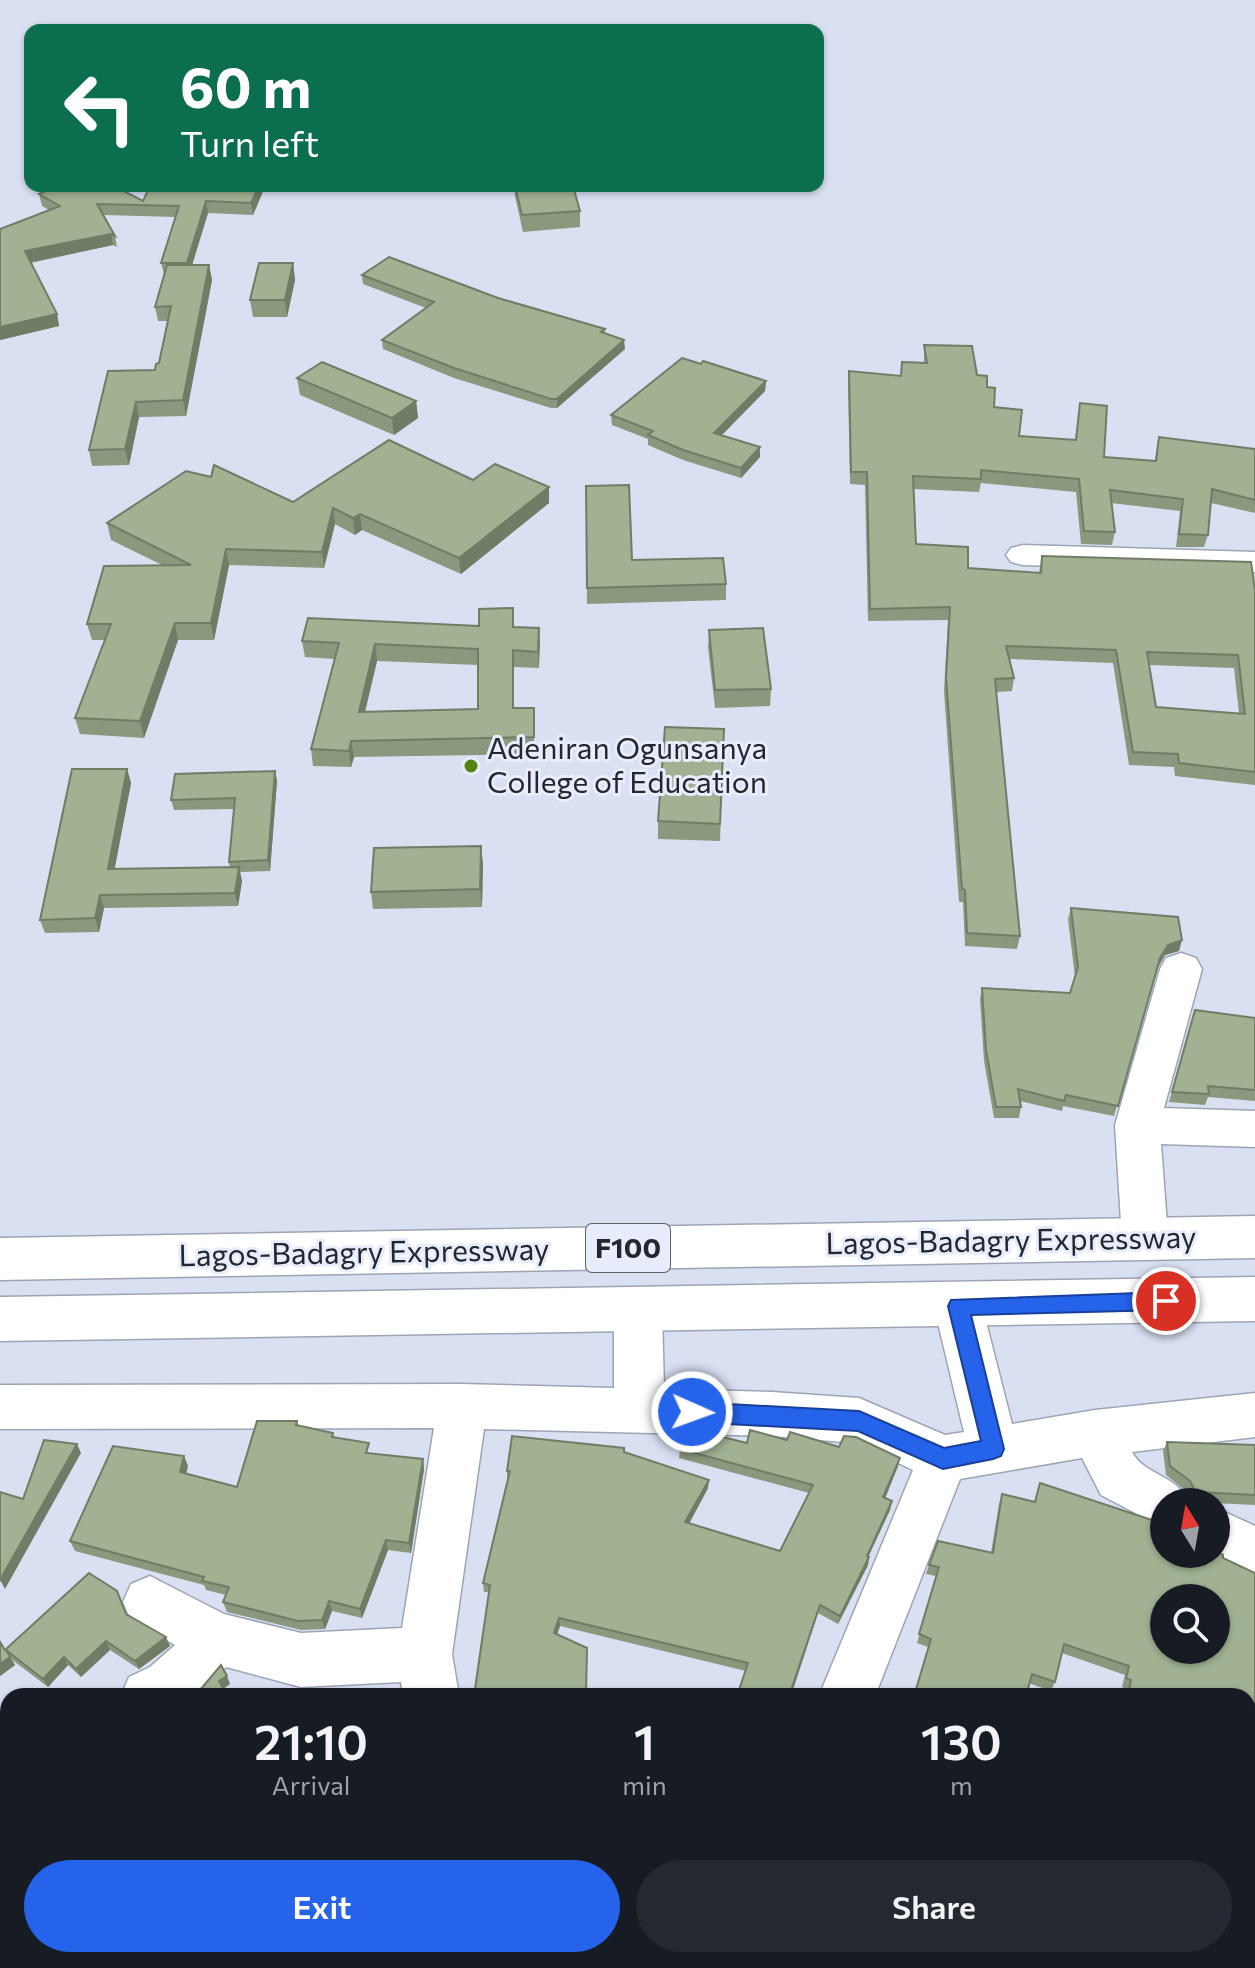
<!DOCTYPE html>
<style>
body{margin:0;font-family:Commissioner,sans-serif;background:#242831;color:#f1f3f6;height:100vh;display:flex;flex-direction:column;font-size:30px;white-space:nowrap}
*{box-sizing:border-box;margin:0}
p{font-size:26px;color:#9ea1a6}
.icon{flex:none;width:44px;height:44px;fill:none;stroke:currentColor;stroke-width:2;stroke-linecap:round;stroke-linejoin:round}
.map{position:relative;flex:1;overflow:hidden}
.details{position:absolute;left:0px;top:1688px;width:1256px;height:280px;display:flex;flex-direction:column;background:#171b24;border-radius:24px 24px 0 0;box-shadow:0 2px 6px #0004}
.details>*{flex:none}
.hud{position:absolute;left:24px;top:24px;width:800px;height:168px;border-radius:16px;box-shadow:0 2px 6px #0004;background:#0b6e4f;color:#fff;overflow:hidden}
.needle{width:52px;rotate:349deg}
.buttons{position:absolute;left:1150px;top:1488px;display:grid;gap:16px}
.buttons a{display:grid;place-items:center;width:80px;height:80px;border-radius:50%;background:#171b24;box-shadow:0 2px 6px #0004;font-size:40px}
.pin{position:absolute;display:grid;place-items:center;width:68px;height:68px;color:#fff;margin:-34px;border:4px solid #fff;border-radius:50%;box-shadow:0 2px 8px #0007}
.me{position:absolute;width:88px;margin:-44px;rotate:92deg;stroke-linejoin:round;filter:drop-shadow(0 0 6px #0008)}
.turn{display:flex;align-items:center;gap:28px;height:168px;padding:0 24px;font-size:36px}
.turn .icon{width:104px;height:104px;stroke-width:2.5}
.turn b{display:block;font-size:56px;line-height:68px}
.eta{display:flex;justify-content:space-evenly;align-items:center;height:136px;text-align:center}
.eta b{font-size:48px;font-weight:600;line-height:56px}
.action{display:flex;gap:16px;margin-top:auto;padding:16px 24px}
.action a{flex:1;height:92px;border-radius:48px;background:#2563eb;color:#fff;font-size:32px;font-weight:600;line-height:92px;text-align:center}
.action a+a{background:#242831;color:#f1f3f6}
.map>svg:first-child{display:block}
</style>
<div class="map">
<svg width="1255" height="1968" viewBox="0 0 1255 1968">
<rect width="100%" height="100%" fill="#d9e0f2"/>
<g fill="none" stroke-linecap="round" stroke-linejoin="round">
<defs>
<g id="minor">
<polygon points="1023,545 1255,552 1255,572 1023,565 1011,562 1006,555 1011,548"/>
<polygon points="1181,953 1196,958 1202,969 1164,1108 1255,1111 1255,1147 1161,1144 1168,1238 1162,1252 1145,1258 1128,1252 1122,1238 1115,1125 1160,969 1166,958"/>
<path d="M958,1285l17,6 7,15 30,118 83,-14 160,-17v44l-123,15c13,24 44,22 57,50h-25v26l-63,-33 -19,-37 -122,21 -85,217h-56l94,-226 -58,-27 -83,-7 -288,-7 -32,225 7,42h-56l-2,-14 -100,5 -75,-20 -25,29h-80l8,-19 21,-10 25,-22 -44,-25 -8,-18 8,-18 19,-8 74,38 77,19 101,-5 32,-200 -434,1v-44l462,-1 152,4v-77l7,-15 17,-6 17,6 7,15 2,78 108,3 87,6 86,37 19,-3 -30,-126 7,-15z"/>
<polygon points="1216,1508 1255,1526 1255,1579 1206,1554 1216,1554"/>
<polygon points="8,1745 8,1804 0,1807 0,1748"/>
<polygon points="341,1960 401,1960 399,1968 339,1968"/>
<polygon points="718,1960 778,1960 776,1968 716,1968"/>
<polygon points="870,1960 947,1960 950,1968 873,1968"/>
</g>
<g id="highway">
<polygon points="1255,1216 1255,1258 0,1280 0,1238"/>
<polygon points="1255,1277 1255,1321 0,1341 0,1297"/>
</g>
</defs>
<!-- minor casing -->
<use href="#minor" stroke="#9da4b5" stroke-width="3"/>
<!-- highway casing -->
<use href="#highway" stroke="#9da4b5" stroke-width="3"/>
<!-- minor -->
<use href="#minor" fill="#fff" fill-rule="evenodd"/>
<!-- highway -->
<use href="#highway" fill="#fff" fill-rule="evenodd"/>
</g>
<!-- wall -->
<g fill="#8a987e" fill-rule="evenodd">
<polygon points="514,186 573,186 580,211 580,227 523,232 515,196"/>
<polygon points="264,189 253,215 208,213 192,265 209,265 212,280 186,416 139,417 129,465 92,466 89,450 155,370 159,363 168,321 158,321 155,307 164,274 161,263 176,217 104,215 115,236 117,247 113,245 30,263 57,314 59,326 0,340 49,210 42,206 39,194 143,201"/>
<polygon points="293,263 295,280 287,317 253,317 250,300"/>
<polygon points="362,275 498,298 605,329 605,334 625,349 557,408 551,408 454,378 383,349 382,340 426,308 363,284"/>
<path d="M924,345l53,30 10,12 7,20 25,29 56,4 5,-37 24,54 51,4 4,-24 96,12v64l-44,-10 -3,32 -4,12h-28l4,-36 -69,-8 4,29 -3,13 -31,-1 -5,-52 -95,-9 -2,9 -65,-3 2,55 52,24 71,5 3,-17 213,34v195l-80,-9 -1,-9 -45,-2 -16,-102 -104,-4 5,19 -2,13 -16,1 24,244 -3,13 -52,-3 -2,-44h-4l-15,-211 4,-71 -80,1 -3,-136 -15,-1 -2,-101 1,-12 51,5 24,-13zM1149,665l85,3 5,46 -83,-7z"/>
<polygon points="701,364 766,381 765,391 722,435 760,447 760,457 741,478 683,460 648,445 648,439 612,425 611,415"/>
<polygon points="297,378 416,401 418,418 394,435 300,395"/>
<polygon points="473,480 549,487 549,503 461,574 362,530 355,535 335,524 324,568 229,565 214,640 178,640 144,738 80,734 75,718 105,640 92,640 87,624 162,565 111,540 107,523"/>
<polygon points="586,486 632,560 726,584 726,600 587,604"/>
<path d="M513,627l26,1v40l-25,-1v41l20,16v30l-180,3 -3,10 -38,-1 -2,-17 23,-90 -29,-2 -3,-16zM377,661l101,4v44l-113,3z"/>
<polygon points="709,630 771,689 770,706 715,708 708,647"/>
<polygon points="724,729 720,841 658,839 658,821"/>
<polygon points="127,769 131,783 114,869 230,867 229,862 234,809 174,810 171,800 275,771 277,781 270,871 240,872 242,881 238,906 104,908 99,932 45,933 40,920"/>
<polygon points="483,863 482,907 373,909 371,892"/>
<polygon points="1071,908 1179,951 1165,955 1158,968 1114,1116 1063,1106 1062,1111 1020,1101 1021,1107 1019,1118 994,1118 984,1061 980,999 982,988 1070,993 1075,977 1068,919"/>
<polygon points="1195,1010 1255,1018 1255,1101 1208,1097 1205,1105 1169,1102"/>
<polygon points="297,1421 299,1426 333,1433 334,1438 370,1453 423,1459 424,1469 411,1553 388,1550 362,1618 332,1611 325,1629 301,1630 227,1612 223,1602 226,1595 206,1590 204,1585 75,1551 70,1541 188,1466 186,1474 237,1487"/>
<polygon points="1167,1442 1255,1445 1255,1505 1192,1502 1186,1491 1166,1475 1163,1451"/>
<polygon points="747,1443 898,1466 885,1498 892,1501 890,1510 868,1556 869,1557 868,1565 838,1624 818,1613 746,1671 560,1626 557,1634 587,1696 489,1592 484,1592 483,1583 507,1480 507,1471 624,1452 708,1488 689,1524 780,1551 809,1493 679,1458 680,1449"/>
<polygon points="1040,1483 1223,1558 1255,1573 1255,1884 1248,1882 1248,1696 1126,1696 1127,1689 1122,1687 1125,1675 1062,1653 1055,1682 1051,1691 917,1643 936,1576 926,1574 929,1565 991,1553 999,1504 1002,1494 1035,1502"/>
<polygon points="126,1615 170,1646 139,1669 110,1650 81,1677 68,1665 48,1687 11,1659 15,1665 0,1676 0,1642 5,1650"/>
<polygon points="971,1960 1222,1960 1222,1963 1232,1968 992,1968"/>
</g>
<!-- shaded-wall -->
<g fill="#717c66">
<polygon points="259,186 263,186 264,189 253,215 251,203"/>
<polygon points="206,201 208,213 189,275 187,263"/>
<polygon points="111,234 113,245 28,263 25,251"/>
<polygon points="293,263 295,280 287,317 285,300"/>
<polygon points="209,265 212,280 186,416 183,400"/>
<polygon points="57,314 59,326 0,340 0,327"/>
<polygon points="624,340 625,349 557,408 557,399"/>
<polygon points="766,381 765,391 714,443 714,433"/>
<polygon points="416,401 418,418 394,435 392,418"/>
<polygon points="136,402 139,417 129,465 125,449"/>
<polygon points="760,447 760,457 741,478 741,468"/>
<polygon points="549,487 549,503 461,574 459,558"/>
<polygon points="333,508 335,524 324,568 322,552"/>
<polygon points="360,514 362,530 355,535 353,518"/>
<polygon points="226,549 229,565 214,640 211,623"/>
<polygon points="175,623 178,640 144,738 140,721"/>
<polygon points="539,628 540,644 539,668 538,652"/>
<polygon points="375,644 377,661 361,728 359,712"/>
<polygon points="351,741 354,757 351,767 349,751"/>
<polygon points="127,769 131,783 112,883 108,869"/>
<polygon points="275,771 277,781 270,871 268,860"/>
<polygon points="481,846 483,863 482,907 480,889"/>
<polygon points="239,867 242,881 238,906 235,893"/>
<polygon points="100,895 104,908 99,932 95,918"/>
<polygon points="1182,940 1179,951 1165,955 1157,968 1160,958 1168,945"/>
<polygon points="77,1444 81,1453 5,1589 0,1580"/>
<polygon points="184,1456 188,1466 184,1482 180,1472"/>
<polygon points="900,1458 898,1466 882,1506 883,1497"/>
<polygon points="423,1459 424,1469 411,1553 409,1543"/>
<polygon points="709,1480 708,1488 685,1531 685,1522"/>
<polygon points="892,1501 890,1510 865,1564 867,1556"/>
<polygon points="386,1540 388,1550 362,1618 360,1609"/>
<polygon points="869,1557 868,1565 838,1624 840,1616"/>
<polygon points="329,1601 332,1611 325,1629 322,1620"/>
<polygon points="820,1605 818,1613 791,1696 789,1696"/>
<polygon points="559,1618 560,1626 555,1641 554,1633"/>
<polygon points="166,1637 170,1646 139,1669 135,1661"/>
<polygon points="106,1641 110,1650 81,1677 76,1669"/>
<polygon points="10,1657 15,1665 0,1676 0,1664"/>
<polygon points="64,1657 68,1665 48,1687 43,1679"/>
<polygon points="227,1676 230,1684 223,1689 219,1681"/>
<polygon points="2,1734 7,1742 0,1745 0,1735"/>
<polygon points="8,1842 8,1855 0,1863 0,1850"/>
</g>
<!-- building -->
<g fill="#a1b192" stroke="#717c66" stroke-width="2" fill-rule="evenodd">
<polygon points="58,186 114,186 143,201 150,186 259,186 251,203 206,201 187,263 161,263 179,206 97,204 115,236 111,234 25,251 57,314 0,327 0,229 60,206 39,194"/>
<polygon points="515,186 573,186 580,211 522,215"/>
<polygon points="389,257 498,298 605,329 601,332 624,340 557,399 551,399 454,368 382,340 434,302 362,275"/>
<polygon points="259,263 293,263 285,300 250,300"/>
<polygon points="167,265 209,265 183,400 136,402 125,449 89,450 108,371 155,370 156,364 159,363 171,306 155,307"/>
<path d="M924,345l48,1 5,29 10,1v11l8,1 -1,19 28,3 -3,26 57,4 4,-37 27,3 -3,51 52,4 3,-24 96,12v51l-43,-11 -4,46 -29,-1 4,-35 -73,-9 5,42 -31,-1 -5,-52 -98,-9v9l-68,-3 3,68 52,3v21l73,5 1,-17 209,6 4,28v182l-76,-9 -1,-9 -45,-2 -17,-102 -110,-4 8,32 -19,1 25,257 -53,-3 -2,-43 -3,-1 -16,-211 4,-71 -80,2 -3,-137h-16l-2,-101 52,5 1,-14 25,1zM1147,652l91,3 7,59 -89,-7z"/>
<polygon points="682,358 701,364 703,361 766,381 714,433 760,447 741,468 683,450 648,435 653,431 611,415"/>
<polygon points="322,362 416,401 392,418 297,378"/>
<polygon points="389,440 473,480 495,464 549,487 459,558 360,514 353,518 333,508 322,552 226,549 211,623 175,623 140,721 75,718 111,624 87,624 104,566 191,565 107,523 186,471 211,477 214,465 293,502"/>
<polygon points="629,485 632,560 723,558 726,584 587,588 586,486"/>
<path d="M513,608v19l26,1 -1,24 -25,-2v58h21v29l-183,4 -2,10 -38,-2 28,-106 -37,-2 6,-23 171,8v-17zM375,644l103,5v60l-119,3z"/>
<polygon points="763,628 771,689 715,690 709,630"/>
<polygon points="665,727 724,729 720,824 658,821"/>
<polygon points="72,769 127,769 108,869 239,867 235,893 100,895 95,918 40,920"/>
<polygon points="275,771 268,860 229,862 235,798 171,800 175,774"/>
<polygon points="481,846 480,889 371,892 374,848"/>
<polygon points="1071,908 1178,917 1182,940 1168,945 1160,958 1118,1106 1066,1095 1064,1101 1018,1089 1021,1107 996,1107 986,1050 982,988 1070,993 1078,967"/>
<polygon points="1195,1010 1255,1018 1255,1090 1208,1086 1209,1094 1172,1092"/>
<polygon points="257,1421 297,1421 296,1425 333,1433 332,1437 369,1443 366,1453 423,1459 409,1543 386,1540 360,1609 329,1601 322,1620 298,1621 223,1602 229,1587 202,1581 204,1577 70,1541 113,1446 184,1456 180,1472 237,1487"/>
<polygon points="685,1428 747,1443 750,1430 787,1440 790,1432 839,1447 844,1436 856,1437 900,1458 883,1497 892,1501 867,1556 869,1557 840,1616 820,1605 789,1696 737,1696 748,1663 559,1618 554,1633 587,1648 586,1696 474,1696 490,1585 483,1583 510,1471 507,1471 512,1436 624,1448 624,1452 709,1480 685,1522 780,1551 813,1485 680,1449"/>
<polygon points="44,1440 77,1444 0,1580 0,1492 23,1499"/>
<polygon points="1167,1442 1255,1445 1255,1495 1196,1492 1190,1481 1170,1466"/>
<path d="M1040,1483l124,41v30h52v-4l7,5v3l32,15v302l-7,-3v-176h-120l3,-16 -5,-2 3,-12 -65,-22 -9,38 -23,-8 -6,22h-112l17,-57 -12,-5 20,-67 -10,-2 9,-24 55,12 9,-59 33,8zM1164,1598h52v52h-52z"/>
<polygon points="89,1573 117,1591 126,1614 166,1637 135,1661 106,1641 76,1669 64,1657 43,1679 6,1650 10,1657 0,1664 0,1642 5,1650"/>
<polygon points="221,1665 227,1676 219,1681 227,1696 186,1696 179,1691 200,1690"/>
<polygon points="681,1690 693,1696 678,1696"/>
<polygon points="0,1728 8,1738 8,1842 0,1850 0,1800 6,1796 6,1737 2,1734 0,1735"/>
<polygon points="8,1915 8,1960 68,1960 81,1968 0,1968 0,1925"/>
<polygon points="194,1960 334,1960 333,1962 341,1963 341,1968 192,1968"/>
<polygon points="426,1960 434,1960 452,1967 454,1960 696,1960 695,1968 423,1968"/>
<polygon points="781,1960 811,1960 828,1968 767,1968 768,1964 780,1962"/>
<polygon points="859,1960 872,1960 874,1964 898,1964 897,1968 857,1968"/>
<polygon points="992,1960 1222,1960 1222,1963 1232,1968 1012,1968"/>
</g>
<!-- route -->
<polygon fill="#2563eb" stroke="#184099" stroke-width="2" points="1166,1292 1173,1295 1176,1301 1173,1308 1166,1310 971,1315 1004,1449 1001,1456 993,1459 943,1469 858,1431 692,1422 684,1419 681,1412 684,1405 692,1402 859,1411 944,1448 981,1441 948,1306 951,1300"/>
<!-- markers -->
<circle fill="#568413" stroke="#e7edfc" stroke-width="3" cx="471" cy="766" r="8"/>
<g text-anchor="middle" stroke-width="6" stroke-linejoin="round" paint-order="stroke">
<!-- shield labels -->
<rect fill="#e7edfc" stroke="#5e626b" stroke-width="2" x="586" y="1224" width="84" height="48" rx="6"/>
<g font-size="28" font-weight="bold" fill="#24272d">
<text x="628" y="1258">F100</text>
</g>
<!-- poi labels -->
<g font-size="30" fill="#24272d" stroke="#e7edfc" text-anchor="start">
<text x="487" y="759">Adeniran Ogunsanya<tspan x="487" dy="34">College of Education</tspan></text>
</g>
<!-- street labels -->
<g font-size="30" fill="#24272d" stroke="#e7edfc">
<text transform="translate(1011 1241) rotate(-1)" y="10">Lagos-Badagry Expressway</text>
<text transform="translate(364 1253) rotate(-1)" y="10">Lagos-Badagry Expressway</text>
</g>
</g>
</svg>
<div class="buttons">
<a><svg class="needle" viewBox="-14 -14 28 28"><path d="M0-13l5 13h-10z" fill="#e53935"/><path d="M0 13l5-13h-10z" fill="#9ea1a6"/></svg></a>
<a><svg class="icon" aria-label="search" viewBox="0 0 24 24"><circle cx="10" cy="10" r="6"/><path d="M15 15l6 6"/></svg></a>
</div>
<div class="pin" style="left:1166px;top:1301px;background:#d93025"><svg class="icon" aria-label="arrive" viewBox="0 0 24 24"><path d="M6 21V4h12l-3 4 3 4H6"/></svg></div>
<svg class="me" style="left:692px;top:1412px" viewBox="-20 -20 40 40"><circle r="17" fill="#2563eb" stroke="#fff" stroke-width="3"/><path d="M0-11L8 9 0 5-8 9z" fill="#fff"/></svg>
<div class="hud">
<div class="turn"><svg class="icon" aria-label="left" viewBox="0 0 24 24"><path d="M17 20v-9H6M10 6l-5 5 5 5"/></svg><div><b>60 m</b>Turn left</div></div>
</div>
<section class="details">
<div class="eta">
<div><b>21:10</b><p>Arrival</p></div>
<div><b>1</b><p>min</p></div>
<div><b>130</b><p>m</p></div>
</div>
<div class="action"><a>Exit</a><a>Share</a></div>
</section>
</div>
